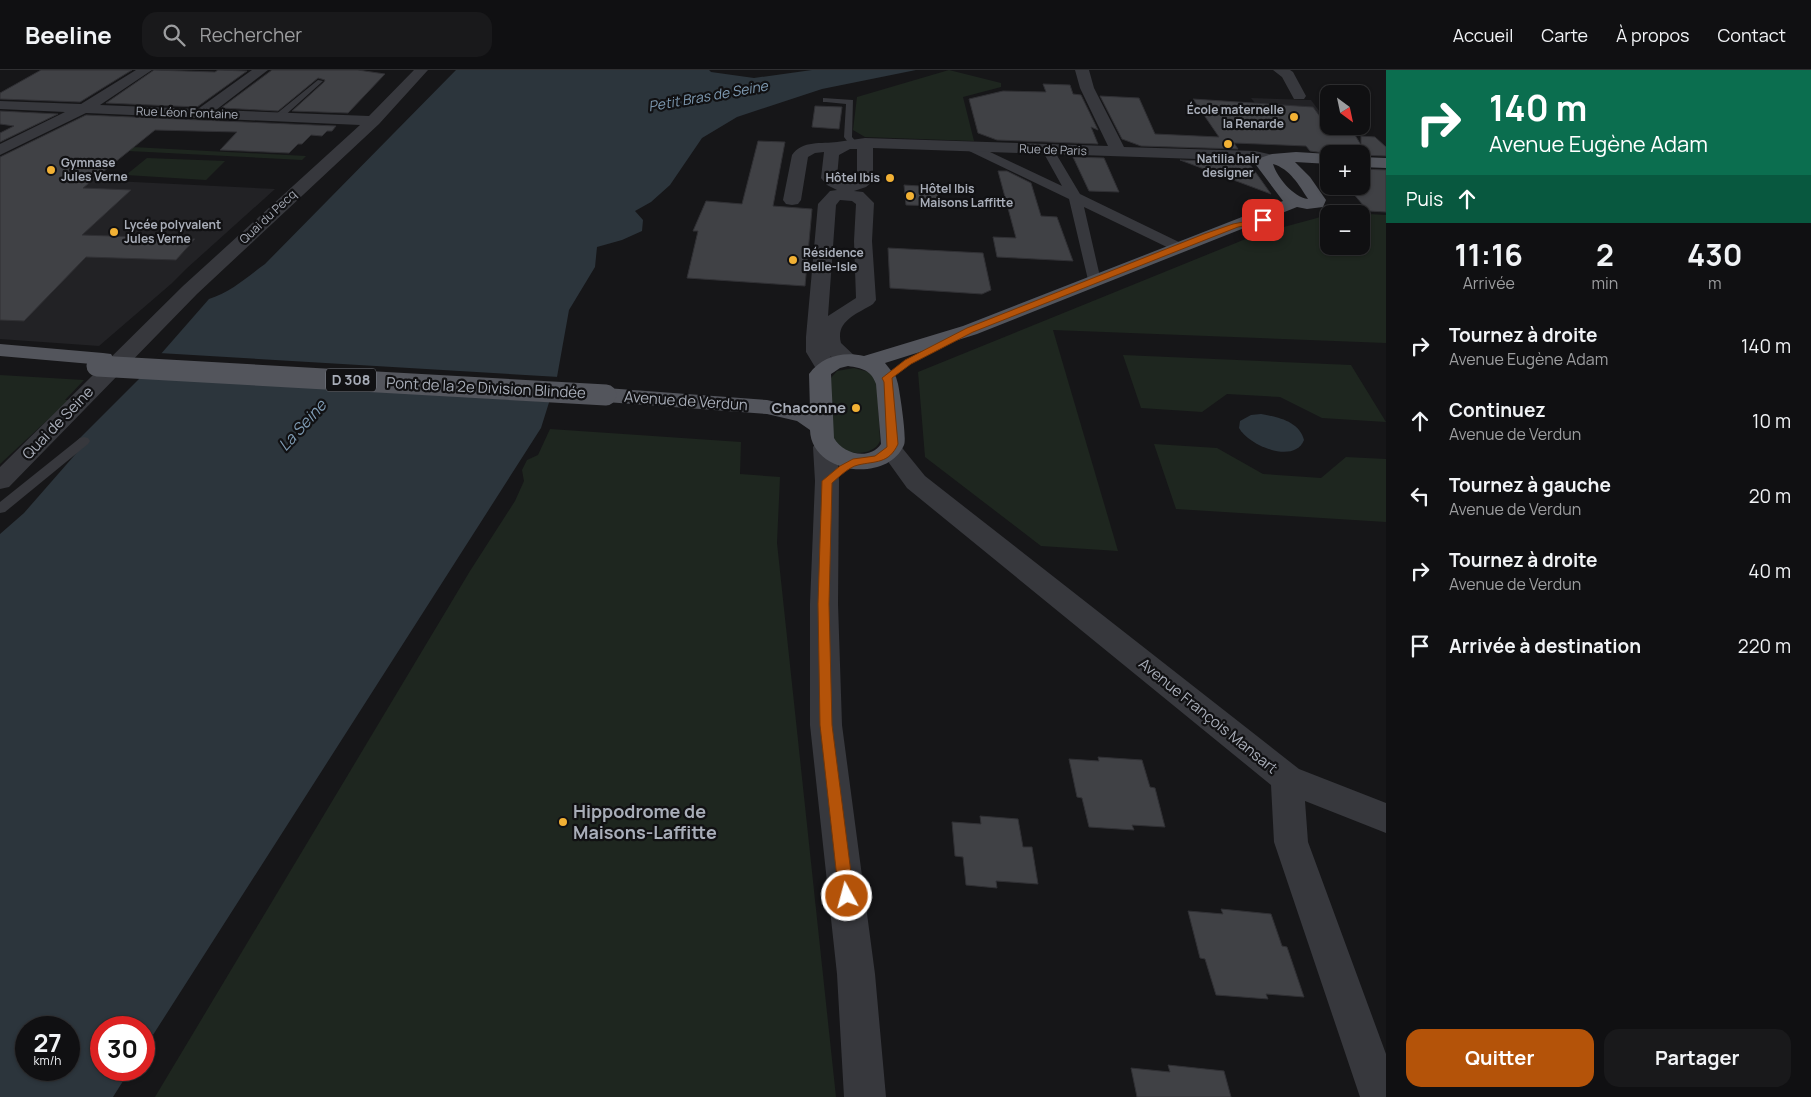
<!DOCTYPE html>
<html lang="fr">
<meta charset="utf-8">
<style>
body{margin:0;font-family:Manrope,sans-serif;background:#19191b;color:#f1f3f6;height:100vh;display:flex;flex-direction:column;font-size:19px;white-space:nowrap}
*{box-sizing:border-box;margin:0}
p{font-size:16px;color:#9c9d9f}
.icon{flex:none;width:28px;height:28px;fill:none;stroke:currentColor;stroke-width:2;stroke-linecap:round;stroke-linejoin:round}
.map{position:relative;flex:1;overflow:hidden}
.details{display:flex;flex-direction:column;background:#101012;width:425px}
.details>*{flex:none}
.hud{background:#0b6e4f;color:#fff;overflow:hidden}
.needle{width:32px;rotate:147deg}
.tools{position:absolute;left:1320px;top:15px;display:grid;gap:10px}
.tools a{display:grid;place-items:center;width:50px;height:50px;border-radius:10px;background:#101012;box-shadow:0 1px 4px #0004,0 0 0 1px #303032;font-size:25px}
.speed{position:absolute;left:15px;top:946px;display:flex;gap:10px;font-size:25px;font-weight:700;text-align:center}
.speed>*{display:grid;place-content:center;width:65px;height:65px;border-radius:50%;background:#101012;box-shadow:0 1px 4px #0004,0 0 0 1px #303032;line-height:1}
.speed small{font-size:12px;font-weight:400}
.speed .limit{border:8px solid #d22;background:#fff;color:#111}
.pin{position:absolute;display:grid;place-items:center;width:42px;height:42px;color:#fff;margin:-21px;border-radius:10px;box-shadow:0 2px 8px #0006}
.me{position:absolute;width:55px;margin:-28px;rotate:353deg;stroke-linejoin:round;filter:drop-shadow(0 0 4px #0008)}
.turn{display:flex;align-items:center;gap:18px;height:105px;padding:0 20px;font-size:22px}
.turn .icon{width:65px;height:65px;stroke-width:2.5}
.turn b{display:block;font-size:35px;line-height:42px}
.then{display:flex;align-items:center;height:48px;padding:0 20px;background:#0003;gap:10px;font-size:19px}
.eta{display:flex;justify-content:space-evenly;align-items:center;height:85px;text-align:center}
.eta b{font-size:30px;font-weight:700;line-height:35px}
.action{display:flex;gap:10px;margin-top:auto;padding:10px 20px}
.action a{flex:1;height:58px;border-radius:15px;background:#b45309;color:#fff;font-size:20px;font-weight:700;line-height:58px;text-align:center}
.action a+a{background:#19191b;color:#f1f3f6}
ul{padding:0;list-style:none}
li{display:flex;align-items:center;gap:15px;height:75px;padding:0 20px}
li div{flex:1}
li b{display:block;font-size:19px}
li em{font-style:normal}
header{display:flex;align-items:center;gap:30px;box-sizing:border-box;height:70px;padding:0 25px;background:#101012;border-bottom:1px solid #303032}
header strong{font-size:24px}
nav{display:flex;gap:28px;margin-inline-start:auto;font-size:18px}
.search{width:350px;height:45px;background:#19191b;display:flex;align-items:center;gap:12px;box-sizing:border-box;padding:0 18px;border-radius:15px;color:#9c9d9f;font-size:19px}
main{display:flex;flex:1;min-height:0}
.map>svg:first-child{display:block}
</style>
<header>
<strong>Beeline</strong>
<div class="search"><svg class="icon" aria-label="search" viewBox="0 0 24 24"><circle cx="10" cy="10" r="6"/><path d="M15 15l6 6"/></svg>Rechercher</div>
<nav><a>Accueil</a><a>Carte</a><a>À propos</a><a>Contact</a></nav>
</header>
<main>
<div class="map">
<svg width="1386" height="1027" viewBox="0 0 1386 1027">
<rect width="100%" height="100%" fill="#161618"/>
<!-- built -->
<g fill="#222225">
<polygon points="1251,28 1311,30 1331,57 1272,56"/>
<polygon points="0,106 93,110 275,119 186,199 171,214 99,276 0,269"/>
</g>
<!-- green -->
<g fill="#1e261f" fill-rule="evenodd">
<polygon points="949,0 1001,13 1001,17 963,27 974,71 865,67 853,60 857,27"/>
<polygon points="94,75 306,86 302,90 89,79"/>
<polygon points="147,88 225,91 206,110 126,105"/>
<path d="M1333,142l53,3v128l-333,-13 65,221 -77,-5 -116,-89 -7,-85 340,-138 59,-16zM1329,144h32v32h-32z"/>
<polygon points="1123,285 1351,295 1386,352 1322,348 1280,327 1227,324 1202,342 1141,338"/>
<path d="M854,298l15,4 8,10 3,59c-6,14 -28,15 -40,7 -3,-2 -6,-6 -8,-8l-1,-62 6,-7z"/>
<polygon points="0,305 84,310 65,330 69,330 0,394"/>
<polygon points="550,359 741,372 740,404 780,407 777,473 836,1027 155,1027 470,501 515,431 524,411 522,400 527,390 538,385"/>
<polygon points="1154,374 1217,378 1263,404 1321,408 1346,387 1386,389 1386,452 1176,439"/>
</g>
<!-- water -->
<g fill="#2c353c" fill-rule="evenodd">
<path d="M456,0h253l2,2 43,6 58,-8h104l-94,19 -85,28 -35,21 -32,47 -19,17 -16,9 8,9 -1,11 -20,9 -25,7 -2,20 -26,43 -12,67 -16,51 -397,621v-21h-43v42h29l-17,27h-113v-563l24,-21 56,-64 -8,-3 67,-67 70,-80c22,-7 38,-22 56,-35zM26,958h43v42h-43z"/>
<path d="M1261,344c17,3 38,7 43,26 -10,25 -56,5 -65,-12l1,-7 11,-6z"/>
</g>
<!-- pier -->
<polygon fill="#161618" points="159,283 559,307 552,332 137,307"/>
<!-- building -->
<g fill="#404145" stroke="#303034">
<polygon points="41,0 132,0 80,32 0,29 0,23"/>
<polygon points="154,0 215,2 218,0 247,1 197,37 106,33"/>
<polygon points="272,0 358,0 385,4 348,43 292,41 324,12 325,10 318,8 278,41 221,38"/>
<polygon points="1043,14 1070,15 1073,24 1081,25 1098,60 1091,57 1098,74 997,70 978,63 969,29 1003,21 1046,22"/>
<polygon points="1100,26 1139,28 1155,64 1219,67 1193,29 1313,37 1332,63 1355,65 1361,75 1361,66 1375,67 1386,77 1386,86 1331,84 1310,81 1306,76 1283,75 1234,73 1238,79 1141,76 1122,69"/>
<polygon points="815,36 842,37 839,59 812,57"/>
<polygon points="0,41 58,44 0,72 0,63 14,56 0,54"/>
<polygon points="86,45 336,56 332,61 327,61 322,66 311,65 302,74 298,74 289,83 220,80 237,62 155,60 83,118 131,120 82,165 195,169 176,190 86,187 24,251 0,250 0,87"/>
<polygon points="758,71 785,72 773,136 812,139 805,216 687,208 698,161 693,161 706,131 742,134"/>
<polygon points="1073,87 1104,88 1119,122 1089,121"/>
<polygon points="1180,90 1249,93 1271,124"/>
<polygon points="1361,99 1386,100 1386,142 1368,141 1347,116 1361,116"/>
<polygon points="998,101 1007,101 1031,113 1041,146 1057,147 1073,191 997,187 993,167 1016,168"/>
<polygon points="904,115 936,117 939,136 906,135"/>
<polygon points="888,178 983,183 991,220 982,224 890,218"/>
<polygon points="1098,687 1142,690 1150,717 1155,718 1165,757 1132,755 1134,760 1089,757 1082,728 1077,727 1069,689 1099,691"/>
<polygon points="980,746 1018,749 1023,777 1032,777 1038,814 996,811 997,818 966,815 963,787 955,786 952,752 981,754"/>
<polygon points="1221,839 1271,844 1282,876 1287,877 1304,927 1266,924 1268,929 1216,925 1205,889 1200,888 1188,841 1223,844"/>
<polygon points="1168,995 1224,1001 1231,1027 1137,1027 1131,998 1170,1002"/>
</g>
<g fill="none" stroke-linecap="round" stroke-linejoin="round">
<!-- service -->
<g fill="#37383d" fill-rule="evenodd">
<polygon points="318,10 323,11 281,49 275,49 275,45"/>
<polygon points="823,28 853,30 852,67 858,74 857,76 851,76 844,67 846,34 826,32 823,32"/>
<polygon points="84,367 88,368 90,371 88,374 5,442 0,443 0,432 80,368"/>
</g>
<!-- pedestrian -->
<polygon fill="#37383d" fill-rule="evenodd" points="971,73 1062,116 1042,80 1044,77 1052,77 1080,124 1183,174 1185,177 1183,180 1173,180 1084,137 1101,211 1099,214 1089,214 1069,129 967,80 965,77"/>
<!-- minor -->
<g fill="#37383d" fill-rule="evenodd">
<polygon points="136,0 152,0 100,35 198,39 252,0 268,0 216,40 369,46 414,0 428,0 379,54 197,224 9,417 0,419 0,397 183,216 360,55 86,43 0,85 0,74 65,42 0,39 0,31 81,34"/>
<path d="M1075,0h14l5,18 30,59 131,4 23,5 2,3 -2,3 -6,2 -17,-3 -382,-13v33l-7,6 -12,4 9,1 11,11 -2,38 4,59 -3,4c-16,10 -38,17 -32,39l18,17 -3,5c-12,2 -17,-2 -26,-9l7,11 -3,5 -8,2 -8,-2 -12,-20v-15l12,-133 12,-13 7,-1 -10,-5 -6,-7 3,-26 -9,1 -7,4 -7,43 -3,4 -6,1 -6,-1 -3,-4 9,-45c10,-15 30,-11 45,-13 9,-1 19,-3 28,-4l243,8 -28,-58zM850,79h7v30l-11,3 -9,-5 2,-22zM840,130l12,1 4,3 -2,37 2,57 -28,18 8,-111z"/>
<polygon points="1273,0 1290,0 1293,2 1306,26 1304,29 1294,29 1282,7"/>
<polygon points="825,369 833,372 837,377 839,411 838,534 842,655 875,904 886,1027 844,1027 837,904 810,655 810,534 815,411 813,377 817,372"/>
<polygon points="891,371 899,374 925,406 1299,699 1386,733 1386,763 1305,731 1308,772 1386,984 1386,1027 1360,1027 1274,772 1271,715 907,418 879,379 883,374"/>
</g>
<!-- primary -->
<g fill="#53555c" fill-rule="evenodd">
<path d="M1296,82l33,2v10l-34,-2 15,15 16,23 -3,7 -16,2 -10,-2 -320,127 -92,29 11,14 2,7c2,10 9,54 6,61 -17,39 -93,29 -94,-15l-13,-9 -30,-7 -161,-12 -8,-2 -3,-5 3,-5 8,-2 161,12 43,10 -1,-36c13,-18 34,-23 55,-18l99,-30 320,-125 -27,-36 4,-7 12,-4zM1273,94c17,5 26,21 35,35 -15,-2 -31,-22 -35,-35zM848,296c14,2 23,4 28,18l5,60c-12,17 -38,10 -47,-6l-3,-64 9,-6z"/>
<polygon points="1361,87 1386,88 1386,98 1361,97"/>
<polygon points="0,274 103,283 111,284 114,289 111,294 103,295 0,286"/>
</g>
<!-- primary-bridge -->
<polyline stroke="#53555c" stroke-width="21" points="97,296 606,325"/>
</g>
<!-- route -->
<path fill="#b45309" stroke="#753606" d="M1263,148h3v4l-28,5 -28,11 -237,94 -62,32 -19,14 6,66c-9,20 -23,17 -40,21 -9,2 -18,11 -26,18l-3,121 3,121 22,171 -2,5 -5,2 -5,-2 -3,-5 -19,-171 -2,-121 4,-123 18,-15 13,-7 22,-3 12,-9 -3,-65 -2,-4 23,-18 62,-32 237,-94 29,-10z"/>
<!-- markers -->
<g fill="#f2b134" stroke="#111113" stroke-width="2">
<circle cx="1294" cy="47" r="5"/>
<circle cx="1228" cy="74" r="5"/>
<circle cx="51" cy="100" r="5"/>
<circle cx="890" cy="108" r="5"/>
<circle cx="910" cy="126" r="5"/>
<circle cx="114" cy="162" r="5"/>
<circle cx="793" cy="190" r="5"/>
<circle cx="856" cy="338" r="5"/>
<circle cx="563" cy="752" r="5"/>
</g>
<g text-anchor="middle" stroke-width="4.5" stroke-linejoin="round" paint-order="stroke">
<!-- far-poi labels -->
<g font-size="12" font-weight="bold" fill="#a8adb8" stroke="#111113" text-anchor="start">
<text x="1284" y="44" text-anchor="end">École maternelle<tspan x="1284" dy="14">la Renarde</tspan></text>
<text x="1228" y="93" text-anchor="middle">Natilia hair<tspan x="1228" dy="14">designer</tspan></text>
<text x="61" y="97">Gymnase<tspan x="61" dy="14">Jules Verne</tspan></text>
<text x="880" y="112" text-anchor="end">Hôtel Ibis</text>
<text x="920" y="123">Hôtel Ibis<tspan x="920" dy="14">Maisons Laffitte</tspan></text>
<text x="124" y="159">Lycée polyvalent<tspan x="124" dy="14">Jules Verne</tspan></text>
<text x="803" y="187">Résidence<tspan x="803" dy="14">Belle-Isle</tspan></text>
</g>
<!-- far-street labels -->
<g font-size="12" fill="#a8adb8" stroke="#111113">
<text transform="translate(187 43) rotate(2)" y="4">Rue Léon Fontaine</text>
<text transform="translate(1053 80) rotate(2)" y="4">Rue de Paris</text>
<text transform="translate(268 147) rotate(-43)" y="4">Quai du Pecq</text>
</g>
<!-- far-water labels -->
<g font-size="14" font-style="italic" fill="#7f9bb3" stroke="#111113">
<text transform="translate(708 26) rotate(-10)" y="5">Petit Bras de Seine</text>
</g>
<!-- shield labels -->
<rect fill="#111113" stroke="#7b7e86" stroke-width="1" x="326" y="298.5" width="50" height="23" rx="4"/>
<g font-size="14" font-weight="bold" fill="#a8adb8">
<text x="351" y="315">D 308</text>
</g>
<!-- street labels -->
<g font-size="15" fill="#a8adb8" stroke="#111113">
<text transform="translate(486 318) rotate(3)" y="5">Pont de la 2e Division Blindée</text>
<text transform="translate(686 331) rotate(4)" y="5">Avenue de Verdun</text>
<text transform="translate(58 353) rotate(-46)" y="5">Quai de Seine</text>
<text transform="translate(1208 646) rotate(39)" y="5">Avenue François Mansart</text>
</g>
<!-- poi labels -->
<g font-size="15" font-weight="bold" fill="#a8adb8" stroke="#111113" text-anchor="end">
<text x="846" y="343">Chaconne</text>
</g>
<!-- water labels -->
<g font-size="16" font-style="italic" fill="#7f9bb3" stroke="#111113">
<text transform="translate(302 355) rotate(-48)" y="6">La Seine</text>
</g>
<!-- near-poi labels -->
<g font-size="18" font-weight="bold" fill="#a8adb8" stroke="#111113" text-anchor="start">
<text x="573" y="748">Hippodrome de<tspan x="573" dy="21">Maisons-Laffitte</tspan></text>
</g>
</g>
</svg>
<div class="tools">
<a><svg class="needle" viewBox="-14 -14 28 28"><path d="M0-13l5 13h-10z" fill="#e53935"/><path d="M0 13l5-13h-10z" fill="#9c9d9f"/></svg></a>
<a>+</a>
<a>−</a>
</div>
<div class="speed"><div>27<small>km/h</small></div><div class="limit">30</div></div>
<div class="pin" style="left:1263px;top:150px;background:#d93025"><svg class="icon" aria-label="arrive" viewBox="0 0 24 24"><path d="M6 21V4h12l-3 4 3 4H6"/></svg></div>
<svg class="me" style="left:847px;top:826px" viewBox="-20 -20 40 40"><circle r="17" fill="#b45309" stroke="#fff" stroke-width="3"/><path d="M0-11L8 9 0 5-8 9z" fill="#fff"/></svg>
</div>
<section class="details">
<div class="hud">
<div class="turn"><svg class="icon" aria-label="right" viewBox="0 0 24 24"><path d="M7 20v-9h11M14 6l5 5-5 5"/></svg><div><b>140 m</b>Avenue Eugène Adam</div></div>
<div class="then">Puis<svg class="icon" aria-label="ahead" viewBox="0 0 24 24"><path d="M12 20V5M6 11l6-6 6 6"/></svg></div>
</div>
<div class="eta">
<div><b>11:16</b><p>Arrivée</p></div>
<div><b>2</b><p>min</p></div>
<div><b>430</b><p>m</p></div>
</div>
<ul>
<li><svg class="icon" aria-label="right" viewBox="0 0 24 24"><path d="M7 20v-9h11M14 6l5 5-5 5"/></svg><div><b>Tournez à droite</b><p>Avenue Eugène Adam</p></div><em>140 m</em></li>
<li><svg class="icon" aria-label="ahead" viewBox="0 0 24 24"><path d="M12 20V5M6 11l6-6 6 6"/></svg><div><b>Continuez</b><p>Avenue de Verdun</p></div><em>10 m</em></li>
<li><svg class="icon" aria-label="left" viewBox="0 0 24 24"><path d="M17 20v-9H6M10 6l-5 5 5 5"/></svg><div><b>Tournez à gauche</b><p>Avenue de Verdun</p></div><em>20 m</em></li>
<li><svg class="icon" aria-label="right" viewBox="0 0 24 24"><path d="M7 20v-9h11M14 6l5 5-5 5"/></svg><div><b>Tournez à droite</b><p>Avenue de Verdun</p></div><em>40 m</em></li>
<li><svg class="icon" aria-label="arrive" viewBox="0 0 24 24"><path d="M6 21V4h12l-3 4 3 4H6"/></svg><div><b>Arrivée à destination</b></div><em>220 m</em></li>
</ul>
<div class="action"><a>Quitter</a><a>Partager</a></div>
</section>
</main>
